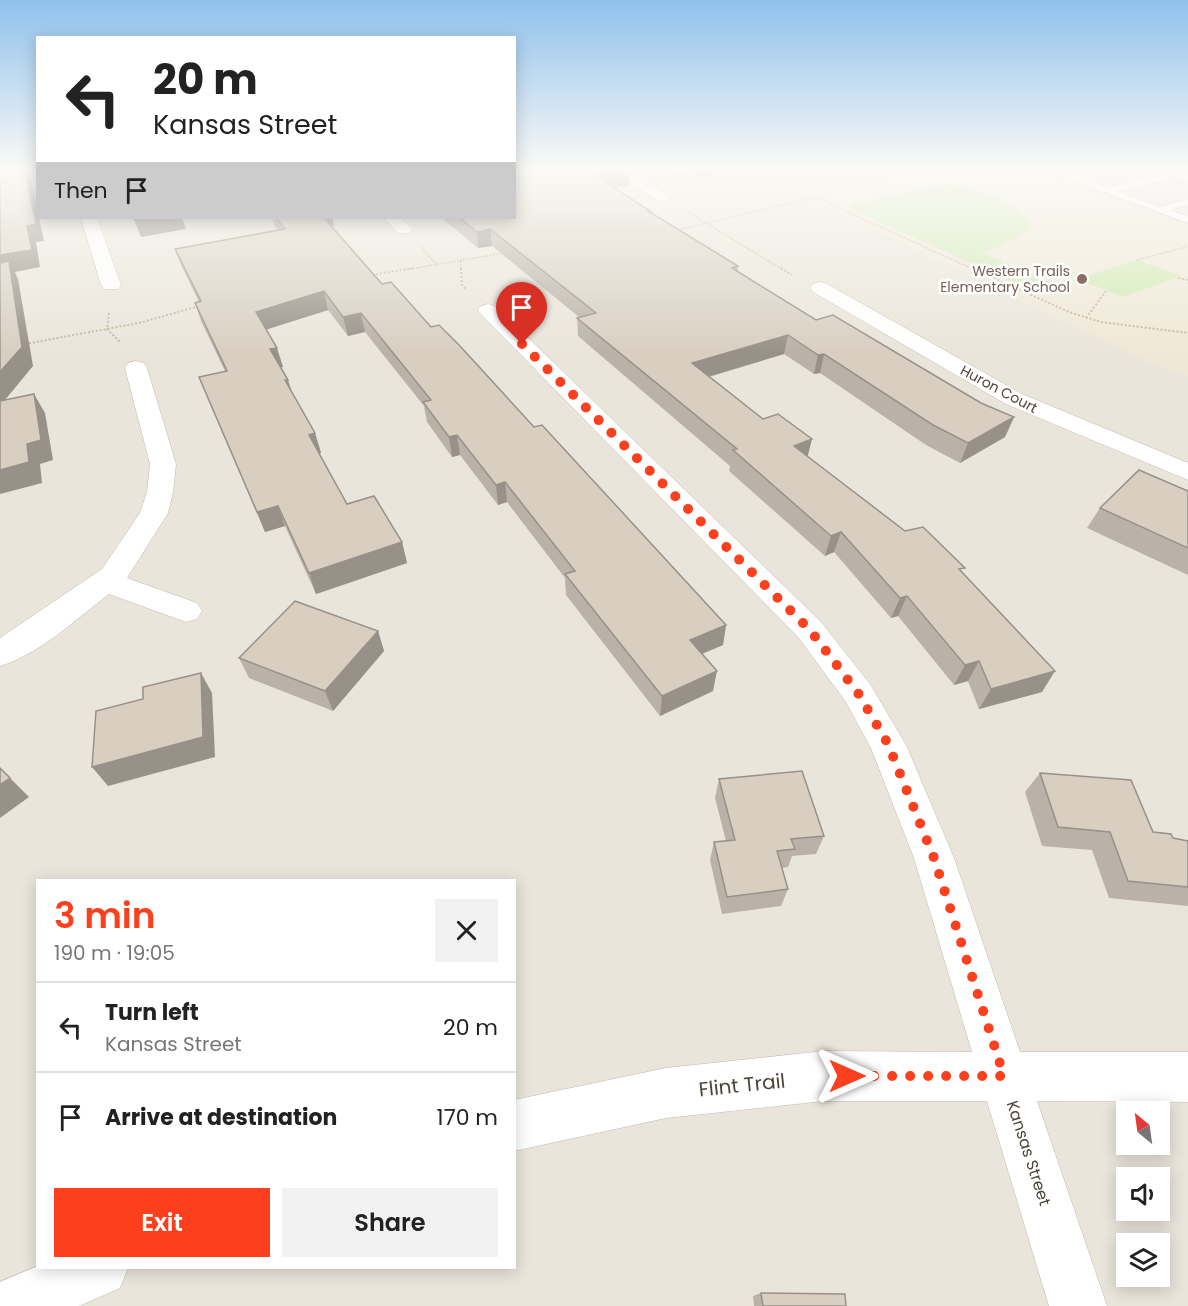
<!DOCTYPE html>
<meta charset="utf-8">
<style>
body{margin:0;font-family:Poppins,sans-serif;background:#f2f2f2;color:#222;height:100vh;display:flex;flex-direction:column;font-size:22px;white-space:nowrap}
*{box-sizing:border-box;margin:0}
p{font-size:20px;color:#767676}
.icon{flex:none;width:33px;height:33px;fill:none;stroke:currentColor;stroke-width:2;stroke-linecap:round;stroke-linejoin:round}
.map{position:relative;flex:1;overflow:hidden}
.details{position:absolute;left:36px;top:879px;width:480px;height:390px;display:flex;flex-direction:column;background:#fff;border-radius:0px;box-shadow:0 3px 15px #0003}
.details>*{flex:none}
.guide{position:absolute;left:36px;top:36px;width:480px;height:183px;border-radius:0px;box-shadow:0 3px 15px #0003;background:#fff;color:#222;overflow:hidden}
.needle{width:39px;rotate:331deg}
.buttons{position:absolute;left:1116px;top:1101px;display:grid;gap:12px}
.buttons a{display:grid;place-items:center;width:54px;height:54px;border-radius:0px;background:#fff;box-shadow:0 3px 15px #0003;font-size:30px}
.pin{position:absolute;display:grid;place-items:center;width:51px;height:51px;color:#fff;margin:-62px -26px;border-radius:50% 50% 50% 0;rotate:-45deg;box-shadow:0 0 6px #0007}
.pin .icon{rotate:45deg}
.me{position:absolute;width:66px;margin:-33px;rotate:90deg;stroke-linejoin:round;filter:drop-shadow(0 0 4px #0008)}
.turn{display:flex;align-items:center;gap:21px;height:126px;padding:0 18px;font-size:27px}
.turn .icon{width:78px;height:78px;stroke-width:2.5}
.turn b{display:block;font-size:42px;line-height:51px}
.then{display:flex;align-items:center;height:57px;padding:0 18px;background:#0003;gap:12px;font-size:22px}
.round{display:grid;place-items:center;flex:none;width:63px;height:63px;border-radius:0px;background:#f2f2f2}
.head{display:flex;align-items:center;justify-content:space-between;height:102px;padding:0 18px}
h1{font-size:36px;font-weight:600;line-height:45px;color:#fc3f1d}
.cta{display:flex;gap:12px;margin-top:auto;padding:12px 18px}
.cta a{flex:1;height:69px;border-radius:0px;background:#fc3f1d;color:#fff;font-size:24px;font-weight:600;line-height:69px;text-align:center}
.cta a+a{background:#f2f2f2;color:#222}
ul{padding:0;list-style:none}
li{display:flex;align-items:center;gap:18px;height:90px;padding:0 18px;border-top:2px solid #e0e0e0}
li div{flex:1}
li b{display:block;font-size:22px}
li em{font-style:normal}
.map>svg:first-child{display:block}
</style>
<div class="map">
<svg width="1188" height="1306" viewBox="0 0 1188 1306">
<rect width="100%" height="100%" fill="#f6f3ec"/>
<!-- residential -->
<path fill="#eae5da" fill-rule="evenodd" d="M0,170h37l1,48h476l1,-48h673v1136h-1188zM38,880h476v388h-476zM1126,1112h34v32h-34zM1126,1178h34v32h-34zM1126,1244h34v32h-34z"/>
<!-- education -->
<polygon fill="#efe8d6" points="942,170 1188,170 1188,376 1141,359 810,198"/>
<!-- green -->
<g fill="#d2eab5">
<path d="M951,183c27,9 59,16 78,37l-1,10 -24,15 -21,8 81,35 -23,7 -190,-86 1,-5z"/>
<polygon points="1137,260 1181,276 1123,297 1078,279"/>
</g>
<!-- parking -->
<polygon fill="#e5e3e0" points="1037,170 1171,170 1188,173 1188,220 1179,223"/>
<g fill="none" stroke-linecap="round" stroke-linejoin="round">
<defs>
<polygon id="lane" points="1045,170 1057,170 1108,188 1158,176 1150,170 1166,170 1188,174 1188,180 1167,175 1162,181 1117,191 1160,207 1188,199 1188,205 1170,210 1188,217 1188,223"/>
<g id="street">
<polygon points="610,170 627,170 671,197 663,202 657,200"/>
<polygon points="81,218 97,218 121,285 118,289 104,289 101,285"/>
<polygon points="384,218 401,218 412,229 410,233 398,233"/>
<polygon points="820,282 827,284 1022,394 1188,463 1188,480 1006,404 813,292 810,288 813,284"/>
<polygon points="488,304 495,306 821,622 870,684 906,745 954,858 1020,1052 1188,1052 1188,1102 1037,1101 1107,1306 1049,1306 987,1101 824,1101 666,1118 514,1151 514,1100 666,1068 824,1051 972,1052 914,858 871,748 846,702 799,638 481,314 478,310 481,306"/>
<path d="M136,361l8,2 3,5 29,96 -3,28 -5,21 -41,65 70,25 5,8 -5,8 -11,3 -77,-28c-33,25 -69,60 -109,72v-28l102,-69 38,-56 7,-21 3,-28 -25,-96 3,-5z"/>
<polygon points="38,1266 38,1268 128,1268 120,1288 79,1306 0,1306 0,1282"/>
</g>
</defs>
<!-- lane casing -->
<use href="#lane" stroke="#c2bbae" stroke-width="1"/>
<!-- street casing -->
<use href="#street" stroke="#c2bbae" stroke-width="1"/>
<!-- path-far1 -->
<g stroke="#c4b79f" stroke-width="1.5" stroke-dasharray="1.5 1.5" stroke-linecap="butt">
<polyline points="688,212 783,270"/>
<polyline points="674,231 815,197 975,270"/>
<polyline points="421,247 437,265"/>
<polyline points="1137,260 1186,247"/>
<polyline points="461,261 461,270"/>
<polyline points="404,270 504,253"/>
</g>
<!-- path -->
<g stroke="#c4b79f" stroke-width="2" stroke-dasharray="2 2" stroke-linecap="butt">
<polyline points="461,268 462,285 466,289"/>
<polyline points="781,268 792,275"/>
<polyline points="972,268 1069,312 1101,322 1188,333"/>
<polyline points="372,275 413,268"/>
<polyline points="1178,278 1188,280"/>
<polyline points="109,313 107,329 120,342"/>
<polyline points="1086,318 1106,291"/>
<polyline points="25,344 139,323 199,306"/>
</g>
<!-- lane -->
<use href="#lane" fill="#fff" fill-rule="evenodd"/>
<!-- street -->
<use href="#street" fill="#fff" fill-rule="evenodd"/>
</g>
<!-- wall -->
<g fill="#bab2a6">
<polygon points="630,170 629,185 615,188 650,211 650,212 738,266 738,271 816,320 981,403 1014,417 1005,437 960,463 926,445 820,373 814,374 784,354 709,377 808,457 905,531 963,573 1042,692 979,709 968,681 954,685 898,616 891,618 834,552 825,556 729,471 730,466 578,336 577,318 579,317 492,246 478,248 442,218 514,218"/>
<polygon points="630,170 646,170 642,177"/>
<polygon points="665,170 718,170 703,179 691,173 677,176"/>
<polygon points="272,218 332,218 334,226 332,226 382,284 431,327 534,427 726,625 723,645 702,654 713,691 660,716 566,595 565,578 507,502 498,505 460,455 452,457 427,422 424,406 365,332 348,336 328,310 266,329 283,367 281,367 292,392 315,433 321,453 319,454 347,504 402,542 407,563 316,594 285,526 265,532 207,397 225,371 201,321 195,303 199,302 182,267 175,249 278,230 275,227"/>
<polygon points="1188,491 1188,575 1087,528 1100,508"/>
<polygon points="378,631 384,651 333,711 249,678 239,658"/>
<polygon points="1040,773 1153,832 1173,838 1188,841 1188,906 1109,898 1092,850 1042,846 1025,792"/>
<polygon points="719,779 824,836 816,854 792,856 788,867 782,868 788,889 781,906 722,914 710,860 714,842 726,841 715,798"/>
<polygon points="761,1293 846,1306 754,1306 753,1296"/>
</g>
<!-- shaded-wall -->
<g fill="#979187">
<polygon points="25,170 29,170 38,209 38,218 39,218 44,241 36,242 40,267 15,272 18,279 33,366 0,406 0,255"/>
<polygon points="630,170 629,185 596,191 596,176"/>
<polygon points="643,170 646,170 642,177"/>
<polygon points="677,170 692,170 691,173 677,176"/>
<polygon points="704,170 718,170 703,179"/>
<polygon points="151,218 182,218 186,229 141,237 134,220"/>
<polygon points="321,218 332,218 334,226 323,228"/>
<polygon points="490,229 492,246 478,248 477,232"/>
<polygon points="324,291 328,310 262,331 256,312"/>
<polygon points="361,313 365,332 348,336 343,317"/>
<polygon points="788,335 784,354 690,382 692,363"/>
<polygon points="277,348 283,367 276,368 270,349"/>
<polygon points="824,354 820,373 814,374 818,355"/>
<polygon points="285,380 288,380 294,399"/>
<polygon points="34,394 45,413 53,460 40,464 42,483 0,494 0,470 27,444"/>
<polygon points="1014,417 1005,437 960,463 968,443"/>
<polygon points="315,433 321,453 315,455 309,435"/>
<polygon points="457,435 460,455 452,457 449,437"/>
<polygon points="812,439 807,459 794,446"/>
<polygon points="505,482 507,502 498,505 496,485"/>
<polygon points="278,506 285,526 265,532 257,512"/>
<polygon points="841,532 834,552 825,556 831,536"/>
<polygon points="402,542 407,563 316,594 309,573"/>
<polygon points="907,596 898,616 891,618 900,598"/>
<polygon points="726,625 723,645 687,660 690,640"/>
<polygon points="378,631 384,651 333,711 325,691"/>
<polygon points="979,661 968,681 954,685 965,665"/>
<polygon points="717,671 713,691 660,716 662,696"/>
<polygon points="1055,671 1042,692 979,709 991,689"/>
<polygon points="201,673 212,693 215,757 108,786 92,767"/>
<polygon points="10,778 29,797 0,818 0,785"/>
</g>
<!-- building -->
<g fill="#d8cfc1" stroke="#979187" stroke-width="1.5">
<polygon points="0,170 25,170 36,224 27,226 32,250 0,255"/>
<polygon points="514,170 629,170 596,176 650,211 648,211 738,266 732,268 816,320 833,315 981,403 1014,417 968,443 933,425 824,354 818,355 788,335 692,363 763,419 778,414 812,439 794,446 905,531 923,527 965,568 959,569 1055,671 991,689 979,661 965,665 907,596 900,598 841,532 831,536 733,450 737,449 577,318 596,313 490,229 477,232 460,218 514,218"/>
<polygon points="133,218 151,218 134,220"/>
<polygon points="276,218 324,218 382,284 391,282 431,327 439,325 460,346 534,427 542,425 726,625 690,640 717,671 662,696 565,574 575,571 505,482 496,485 457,435 449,437 423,402 431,400 361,313 343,317 324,291 256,312 277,348 270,349 288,380 285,380 315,433 309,435 347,504 374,496 402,542 309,573 278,506 257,512 199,377 227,371 195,303 201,301 175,249 285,229"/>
<polygon points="9,261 22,347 0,372 0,263"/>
<polygon points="34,394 41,440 27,444 29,462 0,470 0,401"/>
<polygon points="1139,470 1188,491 1188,548 1100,508"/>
<polygon points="295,601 378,631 325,691 239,658"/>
<polygon points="201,673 203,737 92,767 96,711 143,699 143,687"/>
<polygon points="0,768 10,778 0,785"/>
<polygon points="802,771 824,836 791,839 795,849 777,851 788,889 727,897 714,842 735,840 719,779"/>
<polygon points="1040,773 1131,780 1153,832 1171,834 1173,838 1188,841 1188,887 1128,881 1110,832 1058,827"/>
<polygon points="761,1293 845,1294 846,1306 763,1306"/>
</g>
<!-- sky -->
<linearGradient id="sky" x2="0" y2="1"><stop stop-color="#8fc1ec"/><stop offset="0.48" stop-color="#fbfaf6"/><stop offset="1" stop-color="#fbfaf6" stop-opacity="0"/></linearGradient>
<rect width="1188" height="353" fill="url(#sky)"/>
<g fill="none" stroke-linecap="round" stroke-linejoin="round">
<!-- route -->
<polyline stroke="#fc3f1d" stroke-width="10" stroke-dasharray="0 18" points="522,344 810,630 858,693 888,744 934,858 1004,1076 847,1076"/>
</g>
<!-- markers -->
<circle fill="#8d6e63" stroke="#fff" stroke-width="2" cx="1082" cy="279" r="6"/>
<g text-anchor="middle" stroke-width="5" stroke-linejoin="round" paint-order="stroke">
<!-- far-education labels -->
<g font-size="14" fill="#785e54" stroke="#fff" text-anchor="end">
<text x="1070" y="276">Western Trails<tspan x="1070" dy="16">Elementary School</tspan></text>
</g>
<!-- far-street labels -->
<g font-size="14" fill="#4b4439" stroke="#fff">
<text transform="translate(999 389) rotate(28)" y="5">Huron Court</text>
</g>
<!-- street labels -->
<g font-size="16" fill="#4b4439" stroke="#fff">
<text transform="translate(1029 1153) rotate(72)" y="6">Kansas Street</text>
</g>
<!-- near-street labels -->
<g font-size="20" fill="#4b4439" stroke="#fff">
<text transform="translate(742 1085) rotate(-6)" y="7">Flint Trail</text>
</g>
</g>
</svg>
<div class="buttons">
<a><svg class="needle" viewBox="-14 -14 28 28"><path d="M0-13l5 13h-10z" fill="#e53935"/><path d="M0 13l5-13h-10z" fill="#767676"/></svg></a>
<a><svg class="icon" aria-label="sound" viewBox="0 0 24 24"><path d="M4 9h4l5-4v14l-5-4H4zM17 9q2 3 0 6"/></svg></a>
<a><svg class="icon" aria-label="layers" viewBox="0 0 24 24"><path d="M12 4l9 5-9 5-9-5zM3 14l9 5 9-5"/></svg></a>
</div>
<div class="pin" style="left:522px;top:344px;background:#d93025"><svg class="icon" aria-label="arrive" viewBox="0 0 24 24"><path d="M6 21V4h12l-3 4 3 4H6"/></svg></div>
<svg class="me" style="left:847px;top:1076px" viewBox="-20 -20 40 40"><path d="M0-17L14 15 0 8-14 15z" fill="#fc3f1d" stroke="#fff" stroke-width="4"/></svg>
<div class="guide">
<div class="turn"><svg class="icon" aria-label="left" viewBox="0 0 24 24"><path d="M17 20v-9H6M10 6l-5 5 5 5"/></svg><div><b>20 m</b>Kansas Street</div></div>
<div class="then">Then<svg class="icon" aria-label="arrive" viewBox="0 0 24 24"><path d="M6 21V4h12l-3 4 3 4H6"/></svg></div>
</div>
<section class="details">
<div class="head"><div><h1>3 min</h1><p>190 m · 19:05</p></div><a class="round"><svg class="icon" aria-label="close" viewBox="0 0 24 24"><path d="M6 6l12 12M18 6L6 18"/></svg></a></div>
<ul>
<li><svg class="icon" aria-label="left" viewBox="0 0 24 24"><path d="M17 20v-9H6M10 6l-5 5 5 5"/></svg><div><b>Turn left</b><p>Kansas Street</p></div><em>20 m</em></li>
<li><svg class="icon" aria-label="arrive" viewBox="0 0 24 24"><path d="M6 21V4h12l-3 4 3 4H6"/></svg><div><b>Arrive at destination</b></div><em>170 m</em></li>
</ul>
<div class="cta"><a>Exit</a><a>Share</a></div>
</section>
</div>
